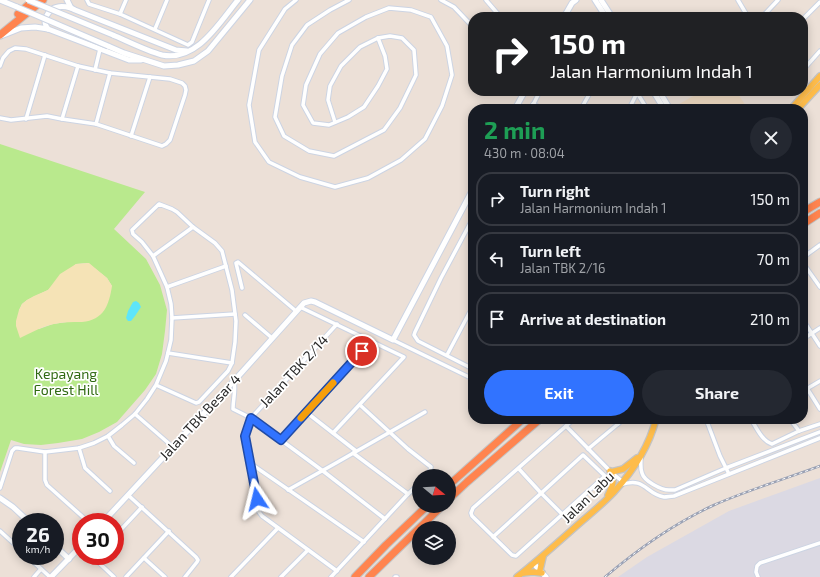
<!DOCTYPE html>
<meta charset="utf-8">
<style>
body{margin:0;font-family:"Exo 2",sans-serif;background:#242831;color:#f1f3f6;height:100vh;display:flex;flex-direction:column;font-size:15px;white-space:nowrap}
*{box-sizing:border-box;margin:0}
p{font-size:13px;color:#9ea1a6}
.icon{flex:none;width:22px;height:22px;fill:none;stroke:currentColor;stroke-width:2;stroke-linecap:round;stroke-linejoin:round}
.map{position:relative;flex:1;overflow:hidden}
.panel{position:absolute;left:468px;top:104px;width:340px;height:320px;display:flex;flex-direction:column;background:#171b24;border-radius:16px;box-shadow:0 2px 10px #0003}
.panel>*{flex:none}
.banner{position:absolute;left:468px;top:12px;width:340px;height:84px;border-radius:16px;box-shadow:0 2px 10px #0003;background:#202124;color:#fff;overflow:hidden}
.needle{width:26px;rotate:108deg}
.controls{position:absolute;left:412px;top:469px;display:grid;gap:8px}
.controls a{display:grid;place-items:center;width:44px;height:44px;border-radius:50%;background:#171b24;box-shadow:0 2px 10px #0003;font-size:20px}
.speed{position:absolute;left:12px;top:513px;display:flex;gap:8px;font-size:20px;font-weight:700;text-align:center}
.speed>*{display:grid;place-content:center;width:52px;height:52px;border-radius:50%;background:#171b24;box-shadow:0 2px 10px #0003;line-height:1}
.speed small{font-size:10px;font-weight:400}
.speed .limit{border:6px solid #d22;background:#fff;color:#111}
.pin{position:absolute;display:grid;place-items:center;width:34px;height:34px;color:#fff;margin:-17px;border:2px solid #fff;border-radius:50%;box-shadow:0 1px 4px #0007}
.me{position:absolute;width:44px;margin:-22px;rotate:350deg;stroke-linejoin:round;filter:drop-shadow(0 0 3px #0008)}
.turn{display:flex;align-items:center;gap:14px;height:84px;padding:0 16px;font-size:18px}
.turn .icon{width:52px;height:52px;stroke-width:2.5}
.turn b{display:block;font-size:28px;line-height:34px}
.round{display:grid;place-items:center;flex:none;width:42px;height:42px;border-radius:21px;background:#242831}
.summary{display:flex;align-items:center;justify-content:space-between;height:68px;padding:0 16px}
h1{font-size:24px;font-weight:700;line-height:30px;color:#1e9e55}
.primary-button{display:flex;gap:8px;margin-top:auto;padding:8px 16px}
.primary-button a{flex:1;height:46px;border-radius:24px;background:#3173ff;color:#fff;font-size:16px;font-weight:700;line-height:46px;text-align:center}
.primary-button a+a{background:#242831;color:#f1f3f6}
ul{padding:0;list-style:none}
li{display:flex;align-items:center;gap:12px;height:54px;margin:0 8px 6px;padding:0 8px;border:2px solid #363941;border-radius:16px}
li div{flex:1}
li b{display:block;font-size:15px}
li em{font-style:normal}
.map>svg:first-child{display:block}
</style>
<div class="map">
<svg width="820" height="577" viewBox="0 0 820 577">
<rect width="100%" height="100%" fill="#ece0d7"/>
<!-- industrial -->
<polygon fill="#dbd9e3" points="820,478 820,577 618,577 647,557 729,511"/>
<!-- education -->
<polygon fill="#f0dcc4" points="702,91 736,91 748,109 675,109 674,107"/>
<!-- green -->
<path fill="#b9e98d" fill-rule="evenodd" d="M0,144l145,48 -31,37 32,30 14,26 7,25 -2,21 -3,23 -6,20 -11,16 -28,32 -18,10 -17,7 -24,4 -17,2 -17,-1 -13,-4 -11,32zM88,263l19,15 5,8 -45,36 -14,2 -14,5 -20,-19 3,-6 5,-4 21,-10 28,-26z"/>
<!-- sand -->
<path fill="#f5e3b6" d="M89,263l18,15 5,8c-3,19 -8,34 -30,36 -10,0 -19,0 -28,2 -12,2 -23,9 -34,14l-4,-12v-5l3,-11 3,-6 5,-4 7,-4 14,-6 12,-16 16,-10z"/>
<!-- water -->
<polygon fill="#5ee5fa" points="136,301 139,303 141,307 135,316 131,321 128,321 126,318 128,311 133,302"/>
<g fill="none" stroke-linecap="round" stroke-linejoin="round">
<defs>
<g id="street">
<polyline points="87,0 89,4 120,14 188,45 192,42 209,0"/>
<polyline points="296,0 285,9 259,50 249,105 255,142 269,162 300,177 335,187 368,178 401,160 425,139 442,106 452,75 447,46 431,17 411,10 389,8 366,17 338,33 320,54 306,85 303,105 313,123 329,125 348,117 364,107 378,86 387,69 385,56 378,38"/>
<polyline points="441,0 454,7 473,27"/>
<polyline points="486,0 498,14 498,17"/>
<polyline points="738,0 748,17"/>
<polyline points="120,14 126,0"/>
<polyline points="762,17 778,0"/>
<polyline points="803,19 820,2"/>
<polyline points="155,29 167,0"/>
<polyline points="0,66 3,58 9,51 15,48 26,49 78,66 110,73 170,79 182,83 185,86 186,90 185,95 170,140 166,144 162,146 96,124 62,119 47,116 11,120 0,118"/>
<polyline points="95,70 100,49"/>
<polyline points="803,70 820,51"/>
<polyline points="636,91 647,109"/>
<polyline points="533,104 543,109"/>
<polyline points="531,109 540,91"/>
<polyline points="581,109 591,91"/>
<polyline points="629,109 637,93"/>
<polyline points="26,119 45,55"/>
<polyline points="62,119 78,66"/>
<polyline points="335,122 328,100 330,86 341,66 360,47 378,38 390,36 402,38 414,50 416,75 400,108 384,130 334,156 309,151 284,136 275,117 282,76 292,45 307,25 330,10 349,0"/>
<polyline points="96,124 110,73"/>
<polyline points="131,136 150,77"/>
<polyline points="473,218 441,278 415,332 414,335 418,341 473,369"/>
<polyline points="153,256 193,227"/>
<polyline points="803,260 805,256 820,245"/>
<polyline points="803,263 820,287"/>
<polyline points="167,287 226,266"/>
<polyline points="242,288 236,263 238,262 296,311"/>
<polyline points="300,307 404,357 333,433"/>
<polyline points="245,315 272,338"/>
<polyline points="172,318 235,314"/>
<polyline points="803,320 820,346"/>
<polyline points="337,324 251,418 245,436 259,512 262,516 337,571"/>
<polyline points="803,339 820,328"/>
<polyline points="393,340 473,379"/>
<polyline points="168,353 232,363"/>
<polyline points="447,355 473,306"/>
<path d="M234,381c2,10 -1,18 -1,28l18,9 72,53 62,48"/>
<polyline points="803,382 820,409"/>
<polyline points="803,391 820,381"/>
<polyline points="360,405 408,449 431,467 430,471 426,476"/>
<polyline points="306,412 356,451"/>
<polyline points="135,414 173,447"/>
<polyline points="613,419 618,424"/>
<polyline points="706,419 720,456 729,474"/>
<path d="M751,419c5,8 11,22 21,25l27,-13 21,-7"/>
<polyline points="790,419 799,431"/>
<polyline points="566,426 611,472 623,482"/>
<polyline points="108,436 114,446 134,463"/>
<polyline points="281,440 371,340"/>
<polyline points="79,448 85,468 110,491"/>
<polyline points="588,449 624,419"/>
<polyline points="45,452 45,480 47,485 84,518"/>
<polyline points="353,453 408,494"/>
<path d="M641,457c0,5 -1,11 1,16 2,8 19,17 27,17 2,0 4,0 6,0l51,-22 94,-36"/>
<polyline points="250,463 364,542"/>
<polyline points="519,469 541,493 563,515"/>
<path d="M620,485c26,-9 25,9 44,12 3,0 7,-1 10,-1l146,-58"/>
<polyline points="0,488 12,451 15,448 18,448 45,452 79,448 94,443 108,436 122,425 135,414 147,399 156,385 166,361 171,340 172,318 171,304 167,287 153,256 142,242 133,234 132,230 159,204 172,209 177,212 193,227 215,243 222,251 232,290 236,321 235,342 232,363 228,371 199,402 196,403 156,385"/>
<polyline points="288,490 336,463 425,412"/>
<polyline points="128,495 196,557 198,560 197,562 185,577"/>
<polyline points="0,531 21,550"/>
<polyline points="115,536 142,507"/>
<polyline points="493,537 583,455 605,476 516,556 512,555 472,516 471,513 473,508 574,419"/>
<polyline points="27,556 50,577"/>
<polyline points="97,556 97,561 114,577"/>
<polyline points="144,558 165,577"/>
<polyline points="34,577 41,569"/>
<polyline points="126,577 169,531"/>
<polyline points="231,577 278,528"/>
<polyline points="281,577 308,550"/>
<polyline points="331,577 408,494 419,484"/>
<polyline points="395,577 397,577"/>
<polyline points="758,577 756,572 757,566 760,563 820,543"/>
</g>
<g id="secondary">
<polyline points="0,0 17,7"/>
<polyline points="67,0 71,8 75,10 176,50 187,51"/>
<polyline points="595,0 606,17"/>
<polyline points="601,0 612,17"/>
<polyline points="564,17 572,3 576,0"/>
<path d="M48,29c-7,-8 0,-20 10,-22 4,-1 9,0 13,1"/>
<path d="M113,35c14,6 34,16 49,20 35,7 57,-32 76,-55"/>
<polyline points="1,36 21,28 35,27 48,29 129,60 141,60"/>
<polyline points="108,46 124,53 164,66 178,65 194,61 208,51 250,0"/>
<polyline points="653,91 664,109"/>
<polyline points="659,91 670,109"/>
<polyline points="515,109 525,91"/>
<polyline points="0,498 13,507 29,522"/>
<polyline points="103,522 234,381 304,303 311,301 315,302 393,340 473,189"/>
<polyline points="55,546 69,559"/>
<polyline points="534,564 546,577"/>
<polyline points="51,577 81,546"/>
</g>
<g id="primary">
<polyline points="791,109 820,76"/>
<polyline points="798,109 820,85"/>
<polyline points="611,472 623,469 637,458"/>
<path d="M608,495c5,-10 7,-13 2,-24"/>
<polyline points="540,570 543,557"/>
<polyline points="523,573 533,572 542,573"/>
<path d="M517,577c19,-15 37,-31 56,-48 13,-12 28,-23 41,-37 19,-21 35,-45 42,-73"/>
</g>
<g id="highway">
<polyline points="18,14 34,0"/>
<polyline points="0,35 43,0"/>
<polyline points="803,212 820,202"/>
<polyline points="803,224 820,213"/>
<polyline points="449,485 523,419"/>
<polyline points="449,499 467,482 540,419"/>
<polyline points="355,577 386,545 427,506"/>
<polyline points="369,577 442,506"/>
</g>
</defs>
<!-- street casing -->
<use href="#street" stroke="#ccd4e3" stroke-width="5.5"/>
<!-- secondary casing -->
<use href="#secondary" stroke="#ccd4e3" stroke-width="7"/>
<!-- primary casing -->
<use href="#primary" stroke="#c3c3c3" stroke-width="8"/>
<!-- highway casing -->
<use href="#highway" stroke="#c3c3c3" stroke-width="9"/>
<!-- street -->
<use href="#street" stroke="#fff" stroke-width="3.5"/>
<!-- secondary -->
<use href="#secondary" stroke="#fff" stroke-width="5"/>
<!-- primary -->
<use href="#primary" stroke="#febc4a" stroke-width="5.5"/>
<!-- highway -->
<use href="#highway" stroke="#ff844f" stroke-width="7"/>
<defs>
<path id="rail" d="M605,577c33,-28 70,-54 109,-72 34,-15 71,-26 106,-39"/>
</defs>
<!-- rail casing -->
<use href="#rail" stroke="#9aa1b4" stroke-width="2.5"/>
<!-- rail -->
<use href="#rail" stroke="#fff" stroke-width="1" stroke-dasharray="3" stroke-linecap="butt"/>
<defs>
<g id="secondary-bridge">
<polyline points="28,0 113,35"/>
<polyline points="17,7 108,46"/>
</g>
</defs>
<!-- secondary-bridge casing -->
<use href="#secondary-bridge" stroke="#ccd4e3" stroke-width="7" stroke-linecap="butt"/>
<!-- secondary-bridge -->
<use href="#secondary-bridge" stroke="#fff" stroke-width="5"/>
</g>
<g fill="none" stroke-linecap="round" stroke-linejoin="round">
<defs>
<polyline id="route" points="257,499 245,436 251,418 281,440 362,351"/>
</defs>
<!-- route casing -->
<use href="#route" stroke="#204ba6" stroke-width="10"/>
<!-- route -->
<use href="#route" stroke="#3173ff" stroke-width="7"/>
<!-- slow -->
<polyline stroke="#f59e0b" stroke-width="7" points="301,418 333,383"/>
</g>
<g text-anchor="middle" stroke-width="3.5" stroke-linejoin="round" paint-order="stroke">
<!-- street labels -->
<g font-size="14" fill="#282828" stroke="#fff">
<text transform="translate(294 371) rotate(-47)" y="5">Jalan TBK 2/14</text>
<text transform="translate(200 417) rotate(-47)" y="5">Jalan TBK Besar 4</text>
<text transform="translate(588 497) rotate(-44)" y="5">Jalan Labu</text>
</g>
<!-- park labels -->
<g font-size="14" fill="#306a12" stroke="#fff">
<text x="66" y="379">Kepayang<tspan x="66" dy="16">Forest Hill</tspan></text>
</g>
</g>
</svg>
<div class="controls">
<a><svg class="needle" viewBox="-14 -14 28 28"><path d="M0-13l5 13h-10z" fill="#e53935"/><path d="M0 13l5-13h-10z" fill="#9ea1a6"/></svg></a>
<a><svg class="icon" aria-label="layers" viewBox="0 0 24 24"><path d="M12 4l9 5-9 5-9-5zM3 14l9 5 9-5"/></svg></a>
</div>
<div class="speed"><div>26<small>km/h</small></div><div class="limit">30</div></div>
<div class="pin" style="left:362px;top:351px;background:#d93025"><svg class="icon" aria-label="arrive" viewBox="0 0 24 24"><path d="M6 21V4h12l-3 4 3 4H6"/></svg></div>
<svg class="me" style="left:257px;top:499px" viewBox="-20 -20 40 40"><path d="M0-17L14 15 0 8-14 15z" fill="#3173ff" stroke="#fff" stroke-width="4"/></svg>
<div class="banner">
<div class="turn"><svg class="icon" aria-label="right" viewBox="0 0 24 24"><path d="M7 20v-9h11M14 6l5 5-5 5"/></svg><div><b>150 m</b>Jalan Harmonium Indah 1</div></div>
</div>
<section class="panel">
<div class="summary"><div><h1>2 min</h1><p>430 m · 08:04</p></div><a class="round"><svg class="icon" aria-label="close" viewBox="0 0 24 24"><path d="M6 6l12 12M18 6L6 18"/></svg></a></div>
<ul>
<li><svg class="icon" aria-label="right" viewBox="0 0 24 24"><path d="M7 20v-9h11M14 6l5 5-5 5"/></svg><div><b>Turn right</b><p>Jalan Harmonium Indah 1</p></div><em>150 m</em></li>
<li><svg class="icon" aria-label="left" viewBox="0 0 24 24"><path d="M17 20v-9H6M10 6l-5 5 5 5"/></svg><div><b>Turn left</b><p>Jalan TBK 2/16</p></div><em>70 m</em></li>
<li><svg class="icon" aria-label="arrive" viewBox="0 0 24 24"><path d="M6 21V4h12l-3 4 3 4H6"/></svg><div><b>Arrive at destination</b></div><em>210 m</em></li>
</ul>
<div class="primary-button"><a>Exit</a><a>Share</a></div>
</section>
</div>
